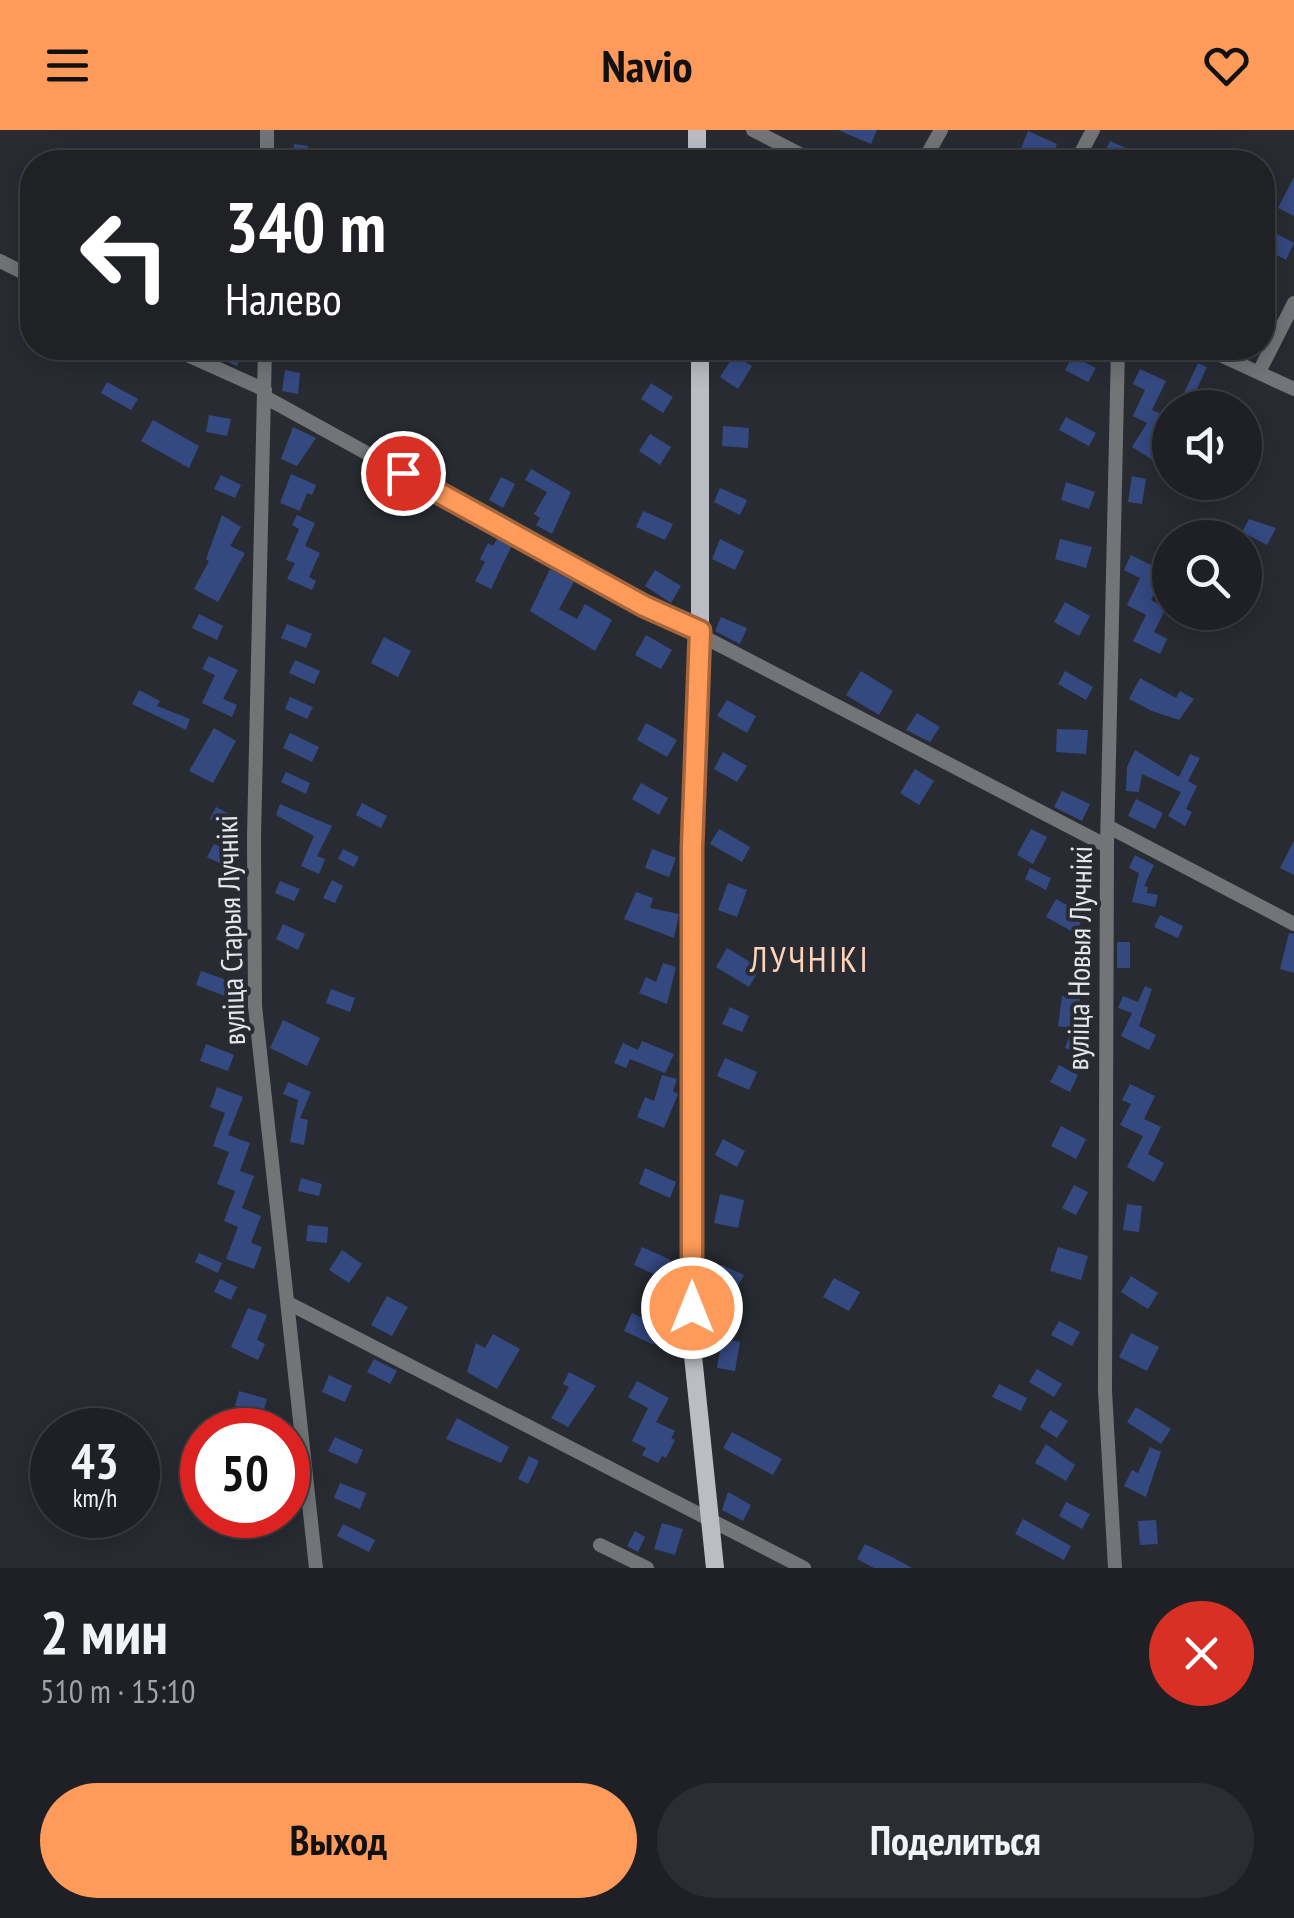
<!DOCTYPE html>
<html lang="ru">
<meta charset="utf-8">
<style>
body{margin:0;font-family:"PT Sans Narrow",sans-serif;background:#2b2d32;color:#f1f3f6;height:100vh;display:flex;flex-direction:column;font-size:38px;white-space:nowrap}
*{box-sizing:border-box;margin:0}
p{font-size:32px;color:#a1a3a7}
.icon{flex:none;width:55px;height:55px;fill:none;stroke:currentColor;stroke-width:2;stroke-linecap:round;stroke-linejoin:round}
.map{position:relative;height:1438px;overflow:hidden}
.sheet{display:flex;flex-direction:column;background:#1e2026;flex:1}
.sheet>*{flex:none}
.hud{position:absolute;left:20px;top:20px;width:1255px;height:210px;border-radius:40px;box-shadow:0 5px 25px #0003,0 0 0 2px #3c3e43;background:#202124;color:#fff;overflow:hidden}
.controls{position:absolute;left:1152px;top:260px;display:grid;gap:20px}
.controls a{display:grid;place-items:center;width:110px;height:110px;border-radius:50%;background:#1e2026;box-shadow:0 5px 25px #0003,0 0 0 2px #3c3e43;font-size:50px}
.speed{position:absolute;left:30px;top:1278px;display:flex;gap:20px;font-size:50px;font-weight:700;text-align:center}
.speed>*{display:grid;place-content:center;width:130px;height:130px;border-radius:50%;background:#1e2026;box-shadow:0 5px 25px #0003,0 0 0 2px #3c3e43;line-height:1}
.speed small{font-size:25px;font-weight:400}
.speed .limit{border:15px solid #d22;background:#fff;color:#111}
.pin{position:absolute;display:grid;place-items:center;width:85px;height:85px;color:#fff;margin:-42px;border:5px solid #fff;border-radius:50%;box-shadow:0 2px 10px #0007}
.me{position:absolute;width:110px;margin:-55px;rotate:0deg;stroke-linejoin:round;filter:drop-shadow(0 0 8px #0008)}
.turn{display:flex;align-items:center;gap:35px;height:210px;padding:0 40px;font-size:45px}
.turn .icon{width:130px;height:130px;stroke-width:2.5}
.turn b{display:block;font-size:70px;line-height:85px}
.round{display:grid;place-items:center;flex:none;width:105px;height:105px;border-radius:52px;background:#2b2d32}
.headline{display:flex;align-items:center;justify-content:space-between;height:170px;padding:0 40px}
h1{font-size:60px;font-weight:700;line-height:75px}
.primary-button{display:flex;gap:20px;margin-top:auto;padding:20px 40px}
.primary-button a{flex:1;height:115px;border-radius:60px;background:#ff9b5a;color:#111;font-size:40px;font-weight:700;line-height:115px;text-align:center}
.primary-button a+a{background:#2b2d32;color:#f1f3f6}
header{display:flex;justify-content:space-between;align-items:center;height:130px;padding:0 40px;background:#ff9b5a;color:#111;font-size:45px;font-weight:700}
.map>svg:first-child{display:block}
</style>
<header><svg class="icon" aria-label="menu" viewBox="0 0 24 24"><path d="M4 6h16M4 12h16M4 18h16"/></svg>Navio<svg class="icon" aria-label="heart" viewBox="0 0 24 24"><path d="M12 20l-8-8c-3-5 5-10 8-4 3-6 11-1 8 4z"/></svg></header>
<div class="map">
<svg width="1294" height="1438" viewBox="0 0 1294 1438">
<rect width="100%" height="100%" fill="#282b32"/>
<!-- building -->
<g fill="#354981">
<polygon points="838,0 877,0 871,14"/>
<polygon points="1028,1 1057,14 1049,32 1020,21"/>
<polygon points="1110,11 1128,19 1122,32 1100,32"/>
<polygon points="294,14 308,16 306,32 292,32"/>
<polygon points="1294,47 1294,86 1278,78"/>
<polygon points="1269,100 1294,113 1286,130 1262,117"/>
<polygon points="197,218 220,218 241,227 237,236"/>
<polygon points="1077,218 1088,218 1082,231 1096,238 1088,252 1065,240"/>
<polygon points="734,225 752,236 738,259 720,247"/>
<polygon points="1198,233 1207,237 1188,278 1177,278"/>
<polygon points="1140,239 1166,251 1152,280 1170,288 1170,309 1156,332 1132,317 1147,293 1133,286 1145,260 1133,254"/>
<polygon points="285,240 300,243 298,264 282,261"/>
<polygon points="107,252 138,269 131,280 101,263"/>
<polygon points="651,253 673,267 663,283 641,269"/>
<polygon points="209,285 231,289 227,306 206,302"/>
<polygon points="1066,287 1096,303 1089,316 1059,300"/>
<polygon points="153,290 199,316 189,338 141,311"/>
<polygon points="723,296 749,298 748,318 722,316"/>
<polygon points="293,297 316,308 297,336 281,329"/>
<polygon points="650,304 671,317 660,335 639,321"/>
<polygon points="531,339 571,362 552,404 536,395 540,388 534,384 547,362 525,350"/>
<polygon points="291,344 316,355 312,365 307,363 300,381 280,373"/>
<polygon points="221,345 241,355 235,368 214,359"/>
<polygon points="1132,346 1146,349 1142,374 1128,372"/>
<polygon points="501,347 515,354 503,378 489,370"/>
<polygon points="1066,352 1095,362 1089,379 1061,370"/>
<polygon points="720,358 747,370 740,385 714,372"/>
<polygon points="643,381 673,394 665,410 636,397"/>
<polygon points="222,385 241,397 230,416 245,423 218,472 194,459 209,431 206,429"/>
<polygon points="297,385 315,393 305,416 320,423 309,447 316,451 312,460 287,449 295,433 286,430 299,399 292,395"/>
<polygon points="1249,389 1276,398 1267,415 1242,402"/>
<polygon points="498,407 512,415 491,459 475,451 485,432 480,429 488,413 493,416"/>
<polygon points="720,409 744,421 735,440 712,429"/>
<polygon points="1060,409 1092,417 1086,438 1055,429"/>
<polygon points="1131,425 1165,442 1151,470 1166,478 1154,502 1167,509 1160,524 1133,511 1146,485 1127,475 1140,448 1124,440"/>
<polygon points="550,439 574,452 559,479 577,489 585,474 612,490 595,521 530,481"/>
<polygon points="655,440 681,456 671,473 645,456"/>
<polygon points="1065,472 1090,486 1079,506 1054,492"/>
<polygon points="199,484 223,496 217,510 192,498"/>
<polygon points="721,487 747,498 740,514 715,501"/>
<polygon points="287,494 312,504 306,518 281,508"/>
<polygon points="646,505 672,520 661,539 635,525"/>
<polygon points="384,507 411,521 398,547 371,533"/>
<polygon points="209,526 238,540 223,569 237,575 232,587 202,573 215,545 202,539"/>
<polygon points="295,530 320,541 314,554 289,543"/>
<polygon points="861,541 893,561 879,585 846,565"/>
<polygon points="1065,541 1093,557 1086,570 1058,554"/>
<polygon points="1140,548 1176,568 1180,561 1194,569 1179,590 1152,581 1129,569"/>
<polygon points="139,560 160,571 157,576 190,589 186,600 132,574"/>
<polygon points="290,567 313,577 307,589 285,579"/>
<polygon points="727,570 756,586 747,603 717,586"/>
<polygon points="917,583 940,597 930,612 906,600"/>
<polygon points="646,593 677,610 667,627 637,610"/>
<polygon points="214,598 236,611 213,653 189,641"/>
<polygon points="1057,599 1088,600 1086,624 1056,622"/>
<polygon points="290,603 319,617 312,632 283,618"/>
<polygon points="1135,620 1179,647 1190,624 1200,628 1188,651 1197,656 1186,679 1192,682 1185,696 1168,686 1181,662 1142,644 1139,662 1126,661 1127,637"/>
<polygon points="723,622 747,636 737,652 714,639"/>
<polygon points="915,639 934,651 919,675 900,663"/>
<polygon points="286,642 310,653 306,664 281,652"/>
<polygon points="641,653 668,668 659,685 632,669"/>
<polygon points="1062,661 1090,674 1082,691 1054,677"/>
<polygon points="1136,669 1163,683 1155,699 1128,686"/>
<polygon points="362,673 387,686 381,698 356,685"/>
<polygon points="280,674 332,696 317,726 325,729 319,744 301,736 314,706 276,685"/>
<polygon points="216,677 235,687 229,698 210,689"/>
<polygon points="719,699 750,717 742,732 710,714"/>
<polygon points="1031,699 1047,707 1033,734 1017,725"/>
<polygon points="1294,711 1294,745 1280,738"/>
<polygon points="214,714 231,722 225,736 207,727"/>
<polygon points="343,719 359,727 354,737 338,729"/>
<polygon points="652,719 676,728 669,747 645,738"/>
<polygon points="1135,725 1154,735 1144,756 1148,757 1147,763 1158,765 1155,777 1132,772 1139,743 1129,738"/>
<polygon points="1030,738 1051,748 1046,760 1025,749"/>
<polygon points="332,750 343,756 335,773 323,768"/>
<polygon points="280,751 300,759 294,771 275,763"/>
<polygon points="728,753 747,760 737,787 718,780"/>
<polygon points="636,762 653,768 650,778 679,784 674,808 624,789"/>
<polygon points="1056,769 1085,785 1075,803 1046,787"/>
<polygon points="1160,785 1183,796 1178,808 1154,797"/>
<polygon points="283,794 305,804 298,820 276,809"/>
<polygon points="1289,803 1294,804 1294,843 1280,839"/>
<rect x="1117" y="812" width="13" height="26"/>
<polygon points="727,818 760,838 749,857 716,837"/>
<polygon points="663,833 676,837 667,874 639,863 646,847 656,852"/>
<polygon points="201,841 230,851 225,866 196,855"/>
<polygon points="1145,856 1152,859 1139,896 1156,905 1149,920 1121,906 1132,883 1118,878 1123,866 1138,872"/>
<polygon points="331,859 355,868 350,882 326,873"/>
<polygon points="1062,866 1080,869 1076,899 1058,896"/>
<polygon points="730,877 749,886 742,902 722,894"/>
<polygon points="283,890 320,908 307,936 270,918"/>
<polygon points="1071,903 1091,911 1086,926 1065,918"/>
<polygon points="642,911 674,924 665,943 630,929 626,938 614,933 623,913 638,920"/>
<polygon points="206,914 234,925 228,941 200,931"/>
<polygon points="725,928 757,942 749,960 717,946"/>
<polygon points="1059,935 1078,945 1070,962 1050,952"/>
<polygon points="662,945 677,949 673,961 678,964 664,998 637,987 645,967 654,971"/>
<polygon points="288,952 311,962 300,988 308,990 304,1015 290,1012 298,970 283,964"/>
<polygon points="1130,954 1155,966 1144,989 1161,997 1148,1024 1164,1033 1154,1052 1127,1037 1143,1006 1120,995 1131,974 1122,970"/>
<polygon points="217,957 243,967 228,1005 250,1013 240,1041 254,1046 242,1078 261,1086 251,1113 262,1117 254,1139 226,1129 238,1097 224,1091 235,1061 217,1054 229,1022 213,1016 225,983 210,977"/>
<polygon points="1061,996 1086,1009 1076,1029 1051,1016"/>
<polygon points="723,1009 745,1021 737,1037 715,1025"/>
<polygon points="645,1038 676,1052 670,1068 639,1054"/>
<polygon points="301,1048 322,1054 319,1066 298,1061"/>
<polygon points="1074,1055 1088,1062 1076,1085 1062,1078"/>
<polygon points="720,1064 744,1070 738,1098 714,1093"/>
<polygon points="1127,1074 1142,1076 1139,1102 1123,1100"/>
<polygon points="308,1095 328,1097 327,1113 306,1111"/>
<polygon points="642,1117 671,1130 662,1148 634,1135"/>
<polygon points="1058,1117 1088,1126 1081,1150 1050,1141"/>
<polygon points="342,1120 362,1134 349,1153 329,1140"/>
<polygon points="199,1123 222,1133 218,1143 195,1132"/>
<polygon points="722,1135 744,1145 735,1162 714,1151"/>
<polygon points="1131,1146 1158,1163 1148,1179 1121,1162"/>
<polygon points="834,1148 860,1162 849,1181 823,1167"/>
<polygon points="220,1149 237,1157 231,1170 214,1162"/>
<polygon points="387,1166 408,1177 392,1206 371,1195"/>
<polygon points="248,1178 267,1185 257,1210 265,1214 258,1230 231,1217"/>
<polygon points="632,1183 662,1197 654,1215 624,1201"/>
<polygon points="1059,1191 1080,1202 1072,1216 1051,1205"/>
<polygon points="1131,1203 1159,1217 1147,1241 1119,1227"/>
<polygon points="493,1204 520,1219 497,1259 467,1242 476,1213 485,1218"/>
<polygon points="722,1208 740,1212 735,1241 717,1238"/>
<polygon points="374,1229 397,1241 390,1254 367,1242"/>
<polygon points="1037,1239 1062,1254 1054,1267 1029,1252"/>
<polygon points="569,1242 596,1256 568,1297 551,1288 569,1257 563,1254"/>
<polygon points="329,1245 352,1256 345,1272 322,1262"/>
<polygon points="637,1251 669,1268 656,1292 675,1301 671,1308 675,1310 666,1328 662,1326 658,1333 642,1325 646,1318 632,1311 648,1278 628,1267"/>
<polygon points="999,1254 1027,1268 1021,1281 992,1267"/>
<polygon points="239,1261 267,1269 263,1283 235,1276"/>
<polygon points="1136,1277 1171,1299 1161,1314 1127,1292"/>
<polygon points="1050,1280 1068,1291 1057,1308 1040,1297"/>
<polygon points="457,1288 509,1317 501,1333 446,1309"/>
<polygon points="732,1302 782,1329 773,1345 723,1318"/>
<polygon points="335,1307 363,1320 357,1334 328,1321"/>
<polygon points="1046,1314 1075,1335 1066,1351 1035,1333"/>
<polygon points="1150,1317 1161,1322 1146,1367 1124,1356 1132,1340 1138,1343"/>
<polygon points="529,1326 539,1331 528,1354 518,1349"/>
<polygon points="340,1353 366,1363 360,1379 334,1368"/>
<polygon points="728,1362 751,1375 743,1391 722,1380"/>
<polygon points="1066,1372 1090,1384 1082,1399 1059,1386"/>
<polygon points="1023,1389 1071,1416 1064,1430 1015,1404"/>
<polygon points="1156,1390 1158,1414 1140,1415 1138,1391"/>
<polygon points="662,1393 683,1399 675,1425 654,1419"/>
<polygon points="343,1394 375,1410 369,1422 337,1406"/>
<polygon points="635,1401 645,1407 638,1422 627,1416"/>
<polygon points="865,1414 892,1427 912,1438 874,1438 857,1429"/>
</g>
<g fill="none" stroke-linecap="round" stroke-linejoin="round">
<!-- minor -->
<g stroke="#727477" stroke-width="14">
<polyline points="753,0 815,32"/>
<polyline points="267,32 267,0"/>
<polyline points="923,32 941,0"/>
<polyline points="1076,32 1093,0"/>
<polyline points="0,131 32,147"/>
<polyline points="172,218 265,260"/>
<polyline points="265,218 254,707 255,876 316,1438"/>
<polyline points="1205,218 1294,259"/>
<polyline points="1259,242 1294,173"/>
<polyline points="265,267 644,476 1107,716"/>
<polyline points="1109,697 1294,794"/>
<polyline points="290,1174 804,1438"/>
<polyline points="600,1415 647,1438"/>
<polyline points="1115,1438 1105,1261 1107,716 1118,218"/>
</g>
<!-- major -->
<g stroke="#babdc4" stroke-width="18">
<polyline points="697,0 697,32"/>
<polyline points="700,218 700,501 692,718 692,1216 715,1438"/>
</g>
</g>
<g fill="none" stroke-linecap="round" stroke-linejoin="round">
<defs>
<polyline id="route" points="403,343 644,476 700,501 692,718 692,1178"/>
</defs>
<!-- route casing -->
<use href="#route" stroke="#a6653a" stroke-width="25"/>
<!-- route -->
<use href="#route" stroke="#ff9b5a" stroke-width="18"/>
</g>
<g text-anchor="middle" stroke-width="8" stroke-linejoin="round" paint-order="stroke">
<!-- street labels -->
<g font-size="30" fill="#e4e6eb" stroke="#282b32">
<text transform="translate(231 800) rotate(-92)" y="10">вуліца Старыя Лучнікі</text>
<text transform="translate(1080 828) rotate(-89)" y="10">вуліца Новыя Лучнікі</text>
</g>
<!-- quarter labels -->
<g font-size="35" letter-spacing="2.5" fill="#ffd3b9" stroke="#282b32">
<text x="810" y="842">ЛУЧНІКІ</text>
</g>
</g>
</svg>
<div class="controls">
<a><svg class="icon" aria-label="sound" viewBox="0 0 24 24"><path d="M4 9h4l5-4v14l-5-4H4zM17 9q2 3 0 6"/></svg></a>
<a><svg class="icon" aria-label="search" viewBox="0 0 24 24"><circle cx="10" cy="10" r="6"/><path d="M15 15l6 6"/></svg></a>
</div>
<div class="speed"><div>43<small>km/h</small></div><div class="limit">50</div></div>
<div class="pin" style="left:403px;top:343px;background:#d93025"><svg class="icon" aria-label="arrive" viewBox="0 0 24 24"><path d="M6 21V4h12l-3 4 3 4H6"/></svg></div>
<svg class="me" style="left:692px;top:1178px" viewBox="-20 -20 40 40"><circle r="17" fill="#ff9b5a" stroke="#fff" stroke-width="3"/><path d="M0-11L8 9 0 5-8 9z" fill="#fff"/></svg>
<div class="hud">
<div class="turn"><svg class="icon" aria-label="left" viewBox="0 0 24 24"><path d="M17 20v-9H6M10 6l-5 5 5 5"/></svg><div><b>340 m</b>Налево</div></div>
</div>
</div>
<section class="sheet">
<div class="headline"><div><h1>2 мин</h1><p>510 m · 15:10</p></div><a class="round" style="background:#d93025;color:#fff"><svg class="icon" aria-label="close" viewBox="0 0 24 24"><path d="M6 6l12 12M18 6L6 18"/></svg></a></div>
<div class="primary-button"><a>Выход</a><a>Поделиться</a></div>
</section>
